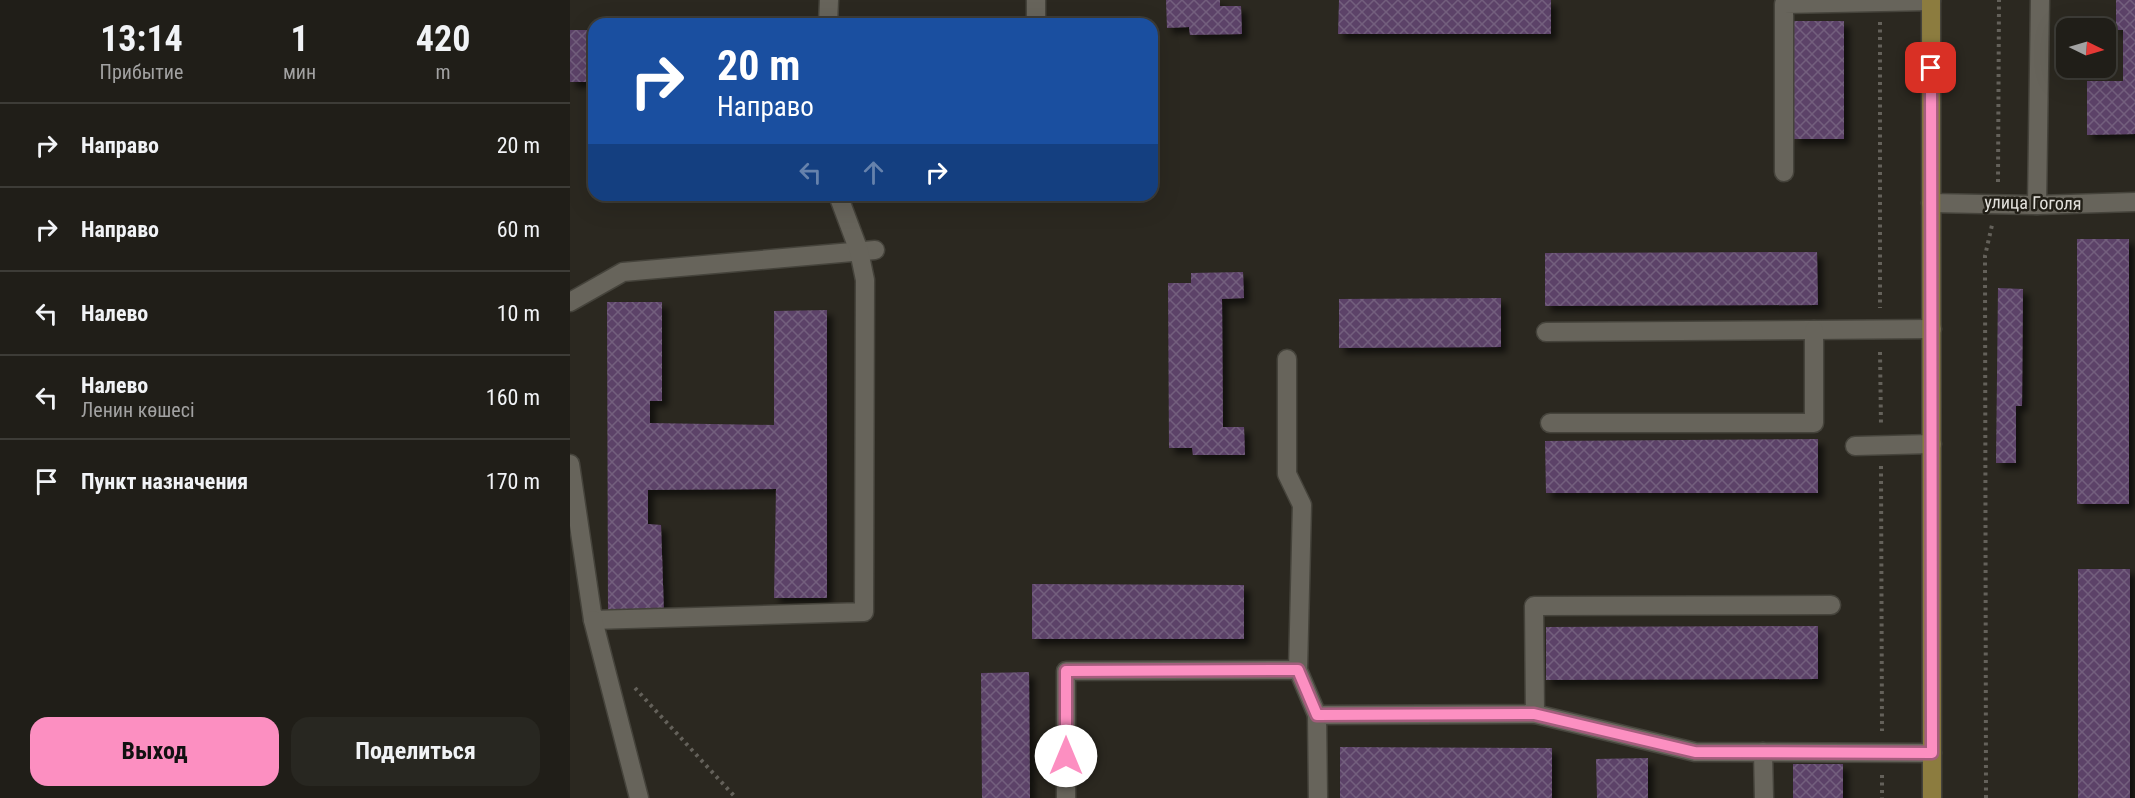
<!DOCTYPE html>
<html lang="ru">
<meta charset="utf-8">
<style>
body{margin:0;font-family:"Roboto Condensed",sans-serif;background:#282721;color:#f1f3f6;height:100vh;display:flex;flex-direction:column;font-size:22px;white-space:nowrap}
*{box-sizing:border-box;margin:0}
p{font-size:20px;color:#a2a2a2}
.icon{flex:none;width:33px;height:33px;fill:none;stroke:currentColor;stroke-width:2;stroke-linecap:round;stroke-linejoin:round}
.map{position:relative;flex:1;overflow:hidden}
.details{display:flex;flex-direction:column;background:#201e18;width:570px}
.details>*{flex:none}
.banner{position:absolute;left:18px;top:18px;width:570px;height:183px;border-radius:18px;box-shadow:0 6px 24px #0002,0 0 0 2px #3d3c37;background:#1a4fa0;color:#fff;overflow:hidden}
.needle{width:39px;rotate:95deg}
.fabs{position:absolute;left:1486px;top:18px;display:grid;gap:12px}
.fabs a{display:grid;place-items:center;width:60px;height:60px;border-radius:12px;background:#201e18;box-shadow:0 6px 24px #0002,0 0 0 2px #3d3c37;font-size:30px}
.pin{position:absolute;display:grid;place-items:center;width:51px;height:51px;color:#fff;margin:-26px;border-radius:12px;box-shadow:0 3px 9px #0006}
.me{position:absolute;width:66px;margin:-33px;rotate:0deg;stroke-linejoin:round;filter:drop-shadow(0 0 4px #0008)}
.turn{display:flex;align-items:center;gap:21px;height:126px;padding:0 30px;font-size:27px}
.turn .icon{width:78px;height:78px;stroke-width:2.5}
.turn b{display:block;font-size:42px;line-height:51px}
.lanes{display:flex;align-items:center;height:57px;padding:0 30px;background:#0003;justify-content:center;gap:30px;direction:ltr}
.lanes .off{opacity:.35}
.eta{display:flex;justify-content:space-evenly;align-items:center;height:102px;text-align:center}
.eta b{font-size:36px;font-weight:700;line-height:42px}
.cta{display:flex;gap:12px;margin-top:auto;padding:12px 30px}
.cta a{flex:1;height:69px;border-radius:18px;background:#fc8fc1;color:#111;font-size:24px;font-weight:700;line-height:69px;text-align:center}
.cta a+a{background:#282721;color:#f1f3f6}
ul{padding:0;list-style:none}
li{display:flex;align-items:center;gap:18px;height:84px;padding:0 30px;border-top:2px solid #3d3c37}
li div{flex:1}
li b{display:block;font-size:22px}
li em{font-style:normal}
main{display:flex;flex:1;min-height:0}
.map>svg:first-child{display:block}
</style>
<main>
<section class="details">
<div class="eta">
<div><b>13:14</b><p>Прибытие</p></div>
<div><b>1</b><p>мин</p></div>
<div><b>420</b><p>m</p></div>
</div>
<ul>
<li><svg class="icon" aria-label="right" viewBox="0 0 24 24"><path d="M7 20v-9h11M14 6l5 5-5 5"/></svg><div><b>Направо</b></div><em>20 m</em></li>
<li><svg class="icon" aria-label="right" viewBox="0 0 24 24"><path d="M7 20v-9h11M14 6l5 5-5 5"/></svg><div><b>Направо</b></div><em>60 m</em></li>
<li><svg class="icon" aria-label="left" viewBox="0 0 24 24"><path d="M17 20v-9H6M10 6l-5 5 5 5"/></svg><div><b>Налево</b></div><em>10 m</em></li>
<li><svg class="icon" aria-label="left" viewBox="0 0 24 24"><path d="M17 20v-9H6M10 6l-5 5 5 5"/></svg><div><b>Налево</b><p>Ленин көшесі</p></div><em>160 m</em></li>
<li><svg class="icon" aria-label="arrive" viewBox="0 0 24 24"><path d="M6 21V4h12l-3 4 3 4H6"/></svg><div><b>Пункт назначения</b></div><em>170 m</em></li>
</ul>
<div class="cta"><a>Выход</a><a>Поделиться</a></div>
</section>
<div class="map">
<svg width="1565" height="798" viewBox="0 0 1565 798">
<defs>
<pattern id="building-cross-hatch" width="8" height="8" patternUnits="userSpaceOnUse" patternTransform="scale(1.5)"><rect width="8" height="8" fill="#5c4368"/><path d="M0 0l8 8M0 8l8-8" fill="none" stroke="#735e7d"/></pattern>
<filter id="shadow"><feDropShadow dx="5.5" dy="5.5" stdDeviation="3" flood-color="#0009"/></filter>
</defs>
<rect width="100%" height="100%" fill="#2b2820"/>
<!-- building -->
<g fill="url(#building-cross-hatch)" filter="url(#shadow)">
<polygon points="596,0 650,0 650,6 671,6 672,34 620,35 619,27 597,28"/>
<polygon points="769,0 981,0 981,34 768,34"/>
<polygon points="1546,0 1565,0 1565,134 1517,135 1517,81 1553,81 1553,30 1546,30"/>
<rect x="1224" y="21" width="50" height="118"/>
<rect x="0" y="30" width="24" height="52"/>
<rect x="1507" y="239" width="52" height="265"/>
<polygon points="1247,252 1248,305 975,306 975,253"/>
<polygon points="673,272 674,298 652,299 653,427 674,427 675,455 623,455 622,448 599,448 598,283 621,283 621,273"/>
<polygon points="1428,288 1453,289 1452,406 1446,406 1446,463 1426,463"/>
<polygon points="931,298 931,347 769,348 769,299"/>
<polygon points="37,302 92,302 92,401 80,401 80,423 204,425 204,311 257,310 257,598 204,598 206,489 78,490 78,524 91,525 94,614 38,614"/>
<polygon points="1248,439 1248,493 976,493 975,441"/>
<rect x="1508" y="569" width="52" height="229"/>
<polygon points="462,584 674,585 674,639 462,639"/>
<polygon points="1248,626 1248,679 976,680 976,627"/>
<polygon points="459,672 460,798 412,798 411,673"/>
<polygon points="770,747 982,748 982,798 770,798"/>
<polygon points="1078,758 1078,798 1027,798 1026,759"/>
<rect x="1223" y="764" width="50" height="34"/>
</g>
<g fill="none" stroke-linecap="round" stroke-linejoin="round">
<defs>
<g id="minor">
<polyline points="258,24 259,0"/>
<polyline points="466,24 466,0"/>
<polyline points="1214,172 1214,4 1361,1"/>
<polyline points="1361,203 1467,205 1565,202"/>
<polyline points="1467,205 1470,0"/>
<polyline points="0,302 53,272 305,250"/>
<polyline points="976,332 1362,329"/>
<polyline points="717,359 717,474 732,505 728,670 747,715"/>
<polyline points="980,423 1244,423 1244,330"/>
<polyline points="1285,446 1362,444"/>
<polyline points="0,464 23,620 294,612 295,280 289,251 268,195"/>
<polyline points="23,620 69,798"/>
<polyline points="965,714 1125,752 1362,753"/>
<polyline points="1193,752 1194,798"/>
<polyline points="496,798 496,671 728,670"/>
<polyline points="748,798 747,715 965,714 964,606 1261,605"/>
</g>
<polyline id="major" points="1361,0 1362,798"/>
</defs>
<!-- minor casing -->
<use href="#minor" stroke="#45433b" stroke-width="21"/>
<!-- major casing -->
<use href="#major" stroke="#45433b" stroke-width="21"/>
<!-- path -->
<g stroke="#64615a" stroke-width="4" stroke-dasharray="3 4.5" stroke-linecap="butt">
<polyline points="1310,22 1310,308"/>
<polyline points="1428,182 1429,0"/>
<polyline points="1310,352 1311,425"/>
<polyline points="1311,466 1312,731"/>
<polyline points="65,688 166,798"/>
<polyline points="1312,775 1312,798"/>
<polyline points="1416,798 1415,256 1422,225"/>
</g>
<!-- minor -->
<use href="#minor" stroke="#67645b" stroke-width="18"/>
<!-- major -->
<use href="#major" stroke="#8c7c3f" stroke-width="18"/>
</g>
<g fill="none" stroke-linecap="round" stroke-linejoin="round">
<defs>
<polyline id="route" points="496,756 496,671 705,670 728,670 747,715 964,714 1125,752 1362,753 1361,68"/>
</defs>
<!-- route casing -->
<use href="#route" stroke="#a45d7d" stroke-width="15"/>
<!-- route -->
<use href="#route" stroke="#fc8fc1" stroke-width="10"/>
</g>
<g text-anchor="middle" stroke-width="5" stroke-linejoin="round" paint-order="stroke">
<!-- street labels -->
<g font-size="18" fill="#e2e0db" stroke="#211e16">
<text transform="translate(1463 203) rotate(1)" y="6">улица Гоголя</text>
</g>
</g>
</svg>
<div class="fabs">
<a><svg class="needle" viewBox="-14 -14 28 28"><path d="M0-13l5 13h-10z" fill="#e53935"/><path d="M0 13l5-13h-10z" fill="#a2a2a2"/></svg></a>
</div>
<div class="pin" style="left:1361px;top:68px;background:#d93025"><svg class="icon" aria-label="arrive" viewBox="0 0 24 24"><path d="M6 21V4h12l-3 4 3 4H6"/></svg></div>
<svg class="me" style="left:496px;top:756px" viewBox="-20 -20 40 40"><circle r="19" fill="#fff"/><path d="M0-13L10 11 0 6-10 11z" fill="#fc8fc1"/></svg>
<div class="banner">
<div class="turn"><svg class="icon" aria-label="right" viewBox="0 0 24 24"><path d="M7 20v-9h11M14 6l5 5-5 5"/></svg><div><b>20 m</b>Направо</div></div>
<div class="lanes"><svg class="icon off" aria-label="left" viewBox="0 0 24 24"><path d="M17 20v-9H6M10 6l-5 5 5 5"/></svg><svg class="icon off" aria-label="ahead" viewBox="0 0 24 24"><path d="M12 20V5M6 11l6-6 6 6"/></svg><svg class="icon" aria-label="right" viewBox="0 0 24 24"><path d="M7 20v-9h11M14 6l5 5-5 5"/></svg></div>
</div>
</div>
</main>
